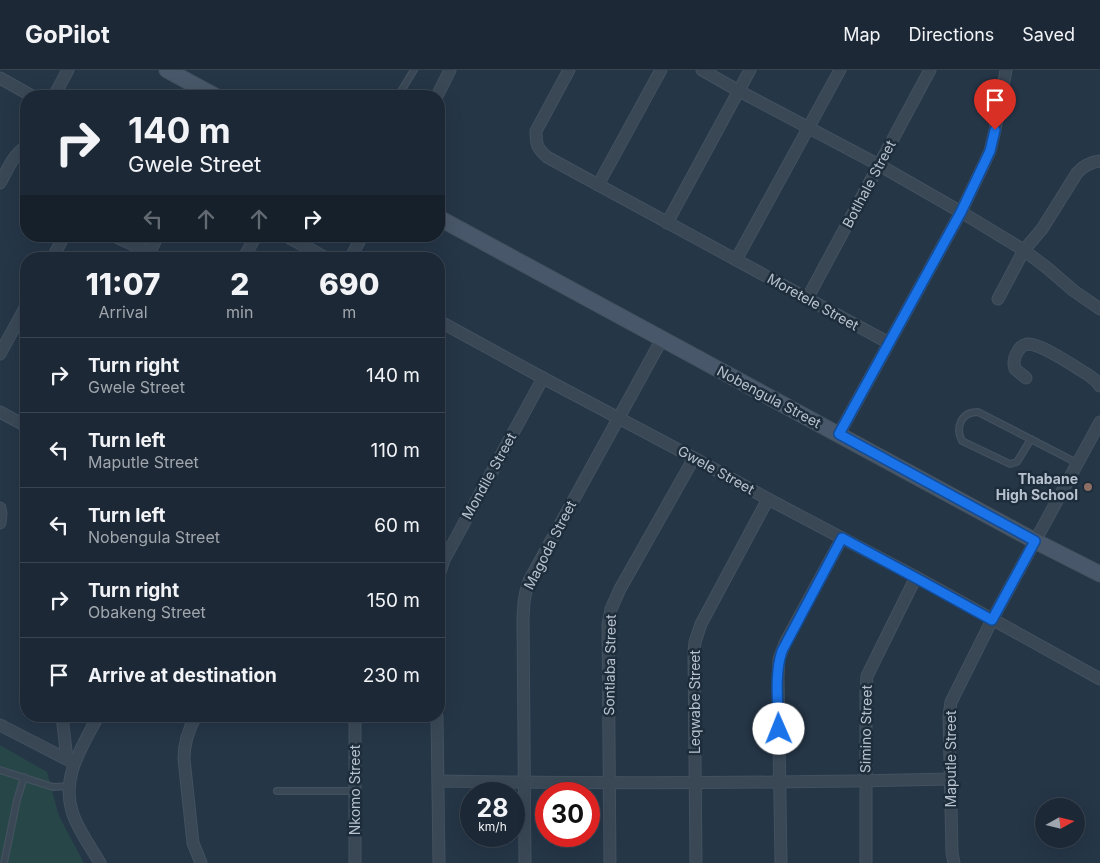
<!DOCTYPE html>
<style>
body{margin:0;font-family:Inter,sans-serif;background:#25303d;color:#f1f3f6;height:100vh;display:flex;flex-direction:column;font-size:19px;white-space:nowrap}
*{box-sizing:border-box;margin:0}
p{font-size:16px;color:#a0a6ad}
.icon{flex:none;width:28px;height:28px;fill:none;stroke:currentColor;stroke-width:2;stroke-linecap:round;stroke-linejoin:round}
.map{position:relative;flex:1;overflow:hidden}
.panel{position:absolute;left:20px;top:182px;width:425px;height:470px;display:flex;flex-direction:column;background:#1c2835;border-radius:20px;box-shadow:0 5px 20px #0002,0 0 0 1px #3a4450}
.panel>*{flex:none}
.banner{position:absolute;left:20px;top:20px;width:425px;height:152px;border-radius:20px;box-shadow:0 5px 20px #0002,0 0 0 1px #3a4450;background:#1c2835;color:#f1f3f6;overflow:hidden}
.needle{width:32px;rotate:82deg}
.buttons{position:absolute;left:1035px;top:728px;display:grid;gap:10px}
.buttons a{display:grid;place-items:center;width:50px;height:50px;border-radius:50%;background:#1c2835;box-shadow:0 5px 20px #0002,0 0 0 1px #3a4450;font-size:25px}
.speed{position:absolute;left:460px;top:712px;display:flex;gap:10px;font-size:25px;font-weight:700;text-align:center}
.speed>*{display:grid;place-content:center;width:65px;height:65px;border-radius:50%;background:#1c2835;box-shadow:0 5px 20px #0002,0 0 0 1px #3a4450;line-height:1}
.speed small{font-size:12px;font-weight:400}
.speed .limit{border:8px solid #d22;background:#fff;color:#111}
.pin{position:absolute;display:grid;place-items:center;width:42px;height:42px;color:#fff;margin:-51px -21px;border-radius:50% 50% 50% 0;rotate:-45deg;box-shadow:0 0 5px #0007}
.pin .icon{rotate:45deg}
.me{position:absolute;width:55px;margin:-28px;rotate:359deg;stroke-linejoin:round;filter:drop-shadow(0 0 4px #0008)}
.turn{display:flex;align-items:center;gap:18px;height:105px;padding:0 25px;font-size:22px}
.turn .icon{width:65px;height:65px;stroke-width:2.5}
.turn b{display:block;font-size:35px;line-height:42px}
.lanes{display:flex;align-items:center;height:48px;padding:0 25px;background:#0003;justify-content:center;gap:25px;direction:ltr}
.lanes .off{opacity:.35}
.eta{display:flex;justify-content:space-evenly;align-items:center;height:85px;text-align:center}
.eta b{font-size:30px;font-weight:800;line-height:35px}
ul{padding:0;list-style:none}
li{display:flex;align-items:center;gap:15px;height:75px;padding:0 25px;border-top:1px solid #3a4450}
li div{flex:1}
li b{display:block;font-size:19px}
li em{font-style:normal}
header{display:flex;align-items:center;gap:30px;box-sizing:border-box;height:70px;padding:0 25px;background:#1c2835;border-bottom:1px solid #3a4450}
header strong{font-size:24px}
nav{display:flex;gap:28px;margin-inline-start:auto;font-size:18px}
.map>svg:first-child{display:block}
</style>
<header>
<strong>GoPilot</strong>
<nav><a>Map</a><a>Directions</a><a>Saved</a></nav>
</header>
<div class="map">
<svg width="1100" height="793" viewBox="0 0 1100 793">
<rect width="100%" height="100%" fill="#253647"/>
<!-- green -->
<polygon fill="#274647" points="0,675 47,702 59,746 84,793 0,793"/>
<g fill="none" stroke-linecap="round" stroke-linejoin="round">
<defs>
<g id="lane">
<polyline points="398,26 414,0"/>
<path d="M1031,369l-14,23 -7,2 -48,-23c-7,-14 -1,-29 16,-29l99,51"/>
<polyline points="0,700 53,717 70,716"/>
<polyline points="277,721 355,721"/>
<polyline points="4,793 17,730 24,707"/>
</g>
<g id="street">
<path d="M569,0l-33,61c0,14 1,17 11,26l342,186"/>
<polyline points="702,0 739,21 879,95 961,142 1022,179 1046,197 1074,221 1100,239"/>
<polyline points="0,8 32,26"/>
<polyline points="54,26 68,0"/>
<polyline points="437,26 450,0"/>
<path d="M0,113c7,-12 13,-29 26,-36"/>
<polyline points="598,115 661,0"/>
<polyline points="667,153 750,0"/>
<polyline points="114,166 149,182"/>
<polyline points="286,166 328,189"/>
<polyline points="52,189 64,166"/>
<polyline points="146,189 158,166"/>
<polyline points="243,189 256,166"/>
<polyline points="350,189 362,166"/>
<polyline points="736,190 840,0"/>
<polyline points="807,229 930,0"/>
<path d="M998,229l26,-49 18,-21 35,-56c6,-7 14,-11 23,-12"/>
<polyline points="439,251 543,308 694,388 768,429 916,507 1100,609"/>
<polyline points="0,284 26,236"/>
<path d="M1026,308l-11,-9c-2,-6 -1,-12 3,-18 2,-4 5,-6 9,-7 14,-1 48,23 60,30l8,6 5,6"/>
<polyline points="0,342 26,356"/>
<polyline points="839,364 961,142 983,96 990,81 995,60 1006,0"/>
<polyline points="0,438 1,444 0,453"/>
<polyline points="439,505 444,490 543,308"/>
<polyline points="62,646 67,689"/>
<path d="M98,646c-15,30 -37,60 -26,95 5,18 19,36 28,52"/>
<path d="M196,646c-8,14 -12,27 -12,43l9,84 8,20"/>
<polyline points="355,646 355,793"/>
<polyline points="437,646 439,793"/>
<polyline points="0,655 74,693"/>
<path d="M438,711c171,3 342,2 513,-2"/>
<polyline points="525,793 523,549 524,532 526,521 529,511 662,269"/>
<polyline points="610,793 608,555 611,539 620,519 694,388"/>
<polyline points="696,793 694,582 695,572 701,554 768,429"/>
<polyline points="781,793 778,607 779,589 785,573 842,468"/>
<polyline points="866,793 866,622 867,606 916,507"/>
<polyline points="954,793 952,783 949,646 951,632 992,550 1100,352"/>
</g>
<g id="secondary">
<polyline points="167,0 215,26"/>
<polyline points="439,148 1035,471 1100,504"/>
</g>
</defs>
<!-- lane casing -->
<use href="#lane" stroke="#43515f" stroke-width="8"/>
<!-- street casing -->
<use href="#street" stroke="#43515f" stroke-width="13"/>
<!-- secondary casing -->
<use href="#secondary" stroke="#43515f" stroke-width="17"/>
<!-- lane -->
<use href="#lane" stroke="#3a4856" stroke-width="5.5"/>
<!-- street -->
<use href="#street" stroke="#3a4856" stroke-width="11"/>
<!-- secondary -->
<use href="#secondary" stroke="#485769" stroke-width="15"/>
</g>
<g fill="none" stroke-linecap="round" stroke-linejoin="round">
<defs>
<path id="route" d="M779,659c-1,-24 -5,-54 3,-78l60,-113 74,40 76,42 43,-79 -196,-107 122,-222 29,-61 5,-21"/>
</defs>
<!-- route casing -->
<use href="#route" stroke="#114b97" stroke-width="12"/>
<!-- route -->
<use href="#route" stroke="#1a73e8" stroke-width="9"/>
</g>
<!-- markers -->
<circle fill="#8d6e63" stroke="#1e2d3b" stroke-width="2" cx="1088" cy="417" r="5"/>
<g text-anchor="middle" stroke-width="5" stroke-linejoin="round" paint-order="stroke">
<!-- street labels -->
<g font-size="14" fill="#b8c2cf" stroke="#1e2d3b">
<text transform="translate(869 114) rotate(-62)" y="5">Botlhale Street</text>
<text transform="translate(813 232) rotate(29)" y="5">Moretele Street</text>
<text transform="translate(769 327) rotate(28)" y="5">Nobengula Street</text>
<text transform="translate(716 400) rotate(29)" y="5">Gwele Street</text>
<text transform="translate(489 406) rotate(-61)" y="5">Mondile Street</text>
<text transform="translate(550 475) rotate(-63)" y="5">Magoda Street</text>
<text transform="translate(610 595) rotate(-89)" y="5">Sontlaba Street</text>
<text transform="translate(695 632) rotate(-90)" y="5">Leqwabe Street</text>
<text transform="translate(866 659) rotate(-89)" y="5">Simino Street</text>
<text transform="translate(951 689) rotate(-90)" y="5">Maputle Street</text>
<text transform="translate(355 720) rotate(-90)" y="5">Nkomo Street</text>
</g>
<!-- poi labels -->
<g font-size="14" font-weight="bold" fill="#b8c2cf" stroke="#1e2d3b" text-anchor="end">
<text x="1078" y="414">Thabane<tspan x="1078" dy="16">High School</tspan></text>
</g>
</g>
</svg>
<div class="buttons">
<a><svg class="needle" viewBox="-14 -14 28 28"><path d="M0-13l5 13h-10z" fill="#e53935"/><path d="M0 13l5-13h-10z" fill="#a0a6ad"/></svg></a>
</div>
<div class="speed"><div>28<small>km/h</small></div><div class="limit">30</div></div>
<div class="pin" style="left:995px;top:60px;background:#d93025"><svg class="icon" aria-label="arrive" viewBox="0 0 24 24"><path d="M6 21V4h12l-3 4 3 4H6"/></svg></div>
<svg class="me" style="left:779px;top:659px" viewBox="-20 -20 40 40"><circle r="19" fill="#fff"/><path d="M0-13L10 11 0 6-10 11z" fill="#1a73e8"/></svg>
<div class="banner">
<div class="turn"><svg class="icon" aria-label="right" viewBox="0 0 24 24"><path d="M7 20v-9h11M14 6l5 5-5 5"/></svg><div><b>140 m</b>Gwele Street</div></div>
<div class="lanes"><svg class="icon off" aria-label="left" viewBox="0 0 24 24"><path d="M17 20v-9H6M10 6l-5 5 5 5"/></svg><svg class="icon off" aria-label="ahead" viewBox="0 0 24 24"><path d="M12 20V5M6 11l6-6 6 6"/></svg><svg class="icon off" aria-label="ahead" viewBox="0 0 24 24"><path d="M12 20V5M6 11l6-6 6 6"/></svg><svg class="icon" aria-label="right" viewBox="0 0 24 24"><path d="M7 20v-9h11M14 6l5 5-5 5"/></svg></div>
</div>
<section class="panel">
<div class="eta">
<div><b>11:07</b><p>Arrival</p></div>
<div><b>2</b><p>min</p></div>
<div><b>690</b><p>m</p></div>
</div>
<ul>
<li><svg class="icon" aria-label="right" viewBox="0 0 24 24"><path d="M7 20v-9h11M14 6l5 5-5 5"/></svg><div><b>Turn right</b><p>Gwele Street</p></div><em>140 m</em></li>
<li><svg class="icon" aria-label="left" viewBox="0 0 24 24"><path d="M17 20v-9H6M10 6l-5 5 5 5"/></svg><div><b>Turn left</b><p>Maputle Street</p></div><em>110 m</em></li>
<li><svg class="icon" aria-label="left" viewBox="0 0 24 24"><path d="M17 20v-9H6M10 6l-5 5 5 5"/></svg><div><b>Turn left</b><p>Nobengula Street</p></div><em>60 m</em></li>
<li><svg class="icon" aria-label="right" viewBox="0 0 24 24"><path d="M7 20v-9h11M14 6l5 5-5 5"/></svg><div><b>Turn right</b><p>Obakeng Street</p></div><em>150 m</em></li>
<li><svg class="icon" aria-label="arrive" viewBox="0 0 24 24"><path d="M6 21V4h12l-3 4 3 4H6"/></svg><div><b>Arrive at destination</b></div><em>230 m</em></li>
</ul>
</section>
</div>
